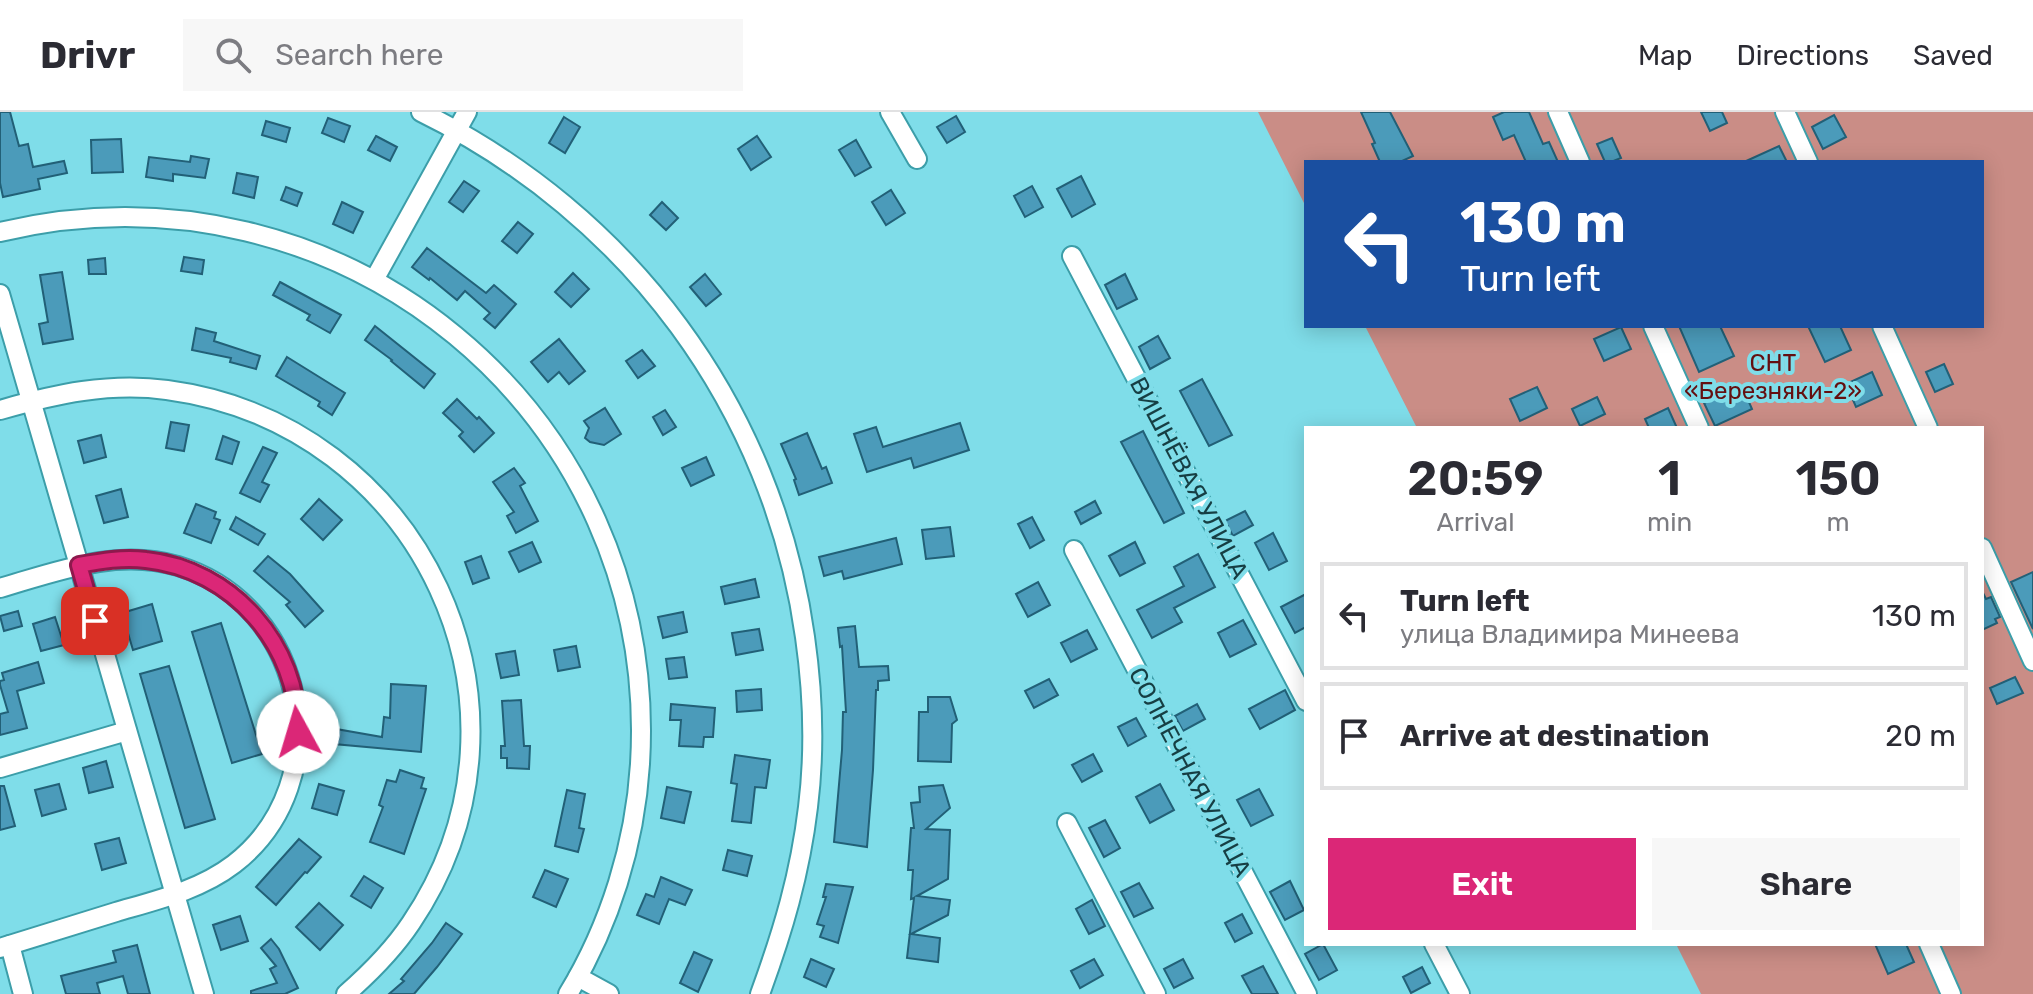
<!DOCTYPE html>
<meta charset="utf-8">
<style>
body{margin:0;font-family:Rubik,sans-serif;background:#f7f7f7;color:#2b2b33;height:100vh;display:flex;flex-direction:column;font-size:30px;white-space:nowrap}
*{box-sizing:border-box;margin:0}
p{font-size:26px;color:#7c7c81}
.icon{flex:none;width:44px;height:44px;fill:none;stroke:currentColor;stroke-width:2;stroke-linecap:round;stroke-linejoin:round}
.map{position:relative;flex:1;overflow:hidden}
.panel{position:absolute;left:1304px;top:314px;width:680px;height:520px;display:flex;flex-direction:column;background:#fff;border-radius:0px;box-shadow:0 4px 20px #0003}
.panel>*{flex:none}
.hud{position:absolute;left:1304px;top:48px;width:680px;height:168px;border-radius:0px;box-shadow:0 4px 20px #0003;background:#1a4fa0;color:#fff;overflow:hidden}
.pin{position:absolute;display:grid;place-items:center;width:68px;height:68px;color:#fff;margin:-34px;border-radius:16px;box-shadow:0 4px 12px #0006}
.me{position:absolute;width:88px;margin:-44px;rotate:354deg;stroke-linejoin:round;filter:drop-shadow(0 0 6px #0008)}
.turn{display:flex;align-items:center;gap:28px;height:168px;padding:0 24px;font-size:36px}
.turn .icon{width:104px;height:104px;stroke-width:2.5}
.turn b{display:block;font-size:56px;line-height:68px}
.eta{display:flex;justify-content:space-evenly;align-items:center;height:136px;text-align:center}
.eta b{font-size:48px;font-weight:600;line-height:56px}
.primary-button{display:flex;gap:16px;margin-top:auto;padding:16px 24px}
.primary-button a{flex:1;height:92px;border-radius:0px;background:#db2777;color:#fff;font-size:32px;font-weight:600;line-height:92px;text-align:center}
.primary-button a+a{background:#f7f7f7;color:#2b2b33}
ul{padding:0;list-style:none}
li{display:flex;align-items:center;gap:24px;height:108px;margin:0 16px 12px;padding:0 8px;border:4px solid #e1e1e2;border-radius:0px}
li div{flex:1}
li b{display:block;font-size:30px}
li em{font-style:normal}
header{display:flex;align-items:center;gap:48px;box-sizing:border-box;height:112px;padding:0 40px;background:#fff;border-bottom:2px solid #e1e1e2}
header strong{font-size:38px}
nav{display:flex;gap:44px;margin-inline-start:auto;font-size:28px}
.search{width:560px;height:72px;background:#f7f7f7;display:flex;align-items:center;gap:20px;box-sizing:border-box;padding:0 28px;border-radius:0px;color:#7c7c81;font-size:30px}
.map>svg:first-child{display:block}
</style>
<header>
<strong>Drivr</strong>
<div class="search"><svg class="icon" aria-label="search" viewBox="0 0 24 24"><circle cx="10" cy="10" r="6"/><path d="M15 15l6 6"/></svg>Search here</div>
<nav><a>Map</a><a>Directions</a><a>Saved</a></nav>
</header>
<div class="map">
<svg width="2033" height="882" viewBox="0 0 2033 882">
<rect width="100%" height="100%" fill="#7fdde9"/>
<!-- green -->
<polygon fill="#ca8d86" points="1258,0 2033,0 2033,882 1701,882 1676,832 1982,832 1982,316 1417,316 1365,214 1982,214 1982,50 1306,50 1306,95"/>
<!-- building -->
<g fill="#4b9bba" stroke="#226077" stroke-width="2">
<polygon points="0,0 10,0 19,34 28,32 33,55 64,49 67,61 38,67 40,77 3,85 0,71"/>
<polygon points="1361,0 1390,0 1413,44 1400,50 1380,50 1372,32 1375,31"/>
<polygon points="1504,0 1529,0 1543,32 1549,30 1558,50 1526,50 1514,23 1503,28 1493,5"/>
<polygon points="1701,0 1722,0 1727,11 1710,19"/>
<polygon points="1834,3 1846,25 1823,37 1812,15"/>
<polygon points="956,4 965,20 947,31 937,15"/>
<polygon points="564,5 580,15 565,41 549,31"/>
<polygon points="328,6 350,14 344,30 322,21"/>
<polygon points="266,9 290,16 286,30 262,23"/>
<polygon points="376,24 397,35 390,49 368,38"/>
<polygon points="757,24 771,45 751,58 738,37"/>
<polygon points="1612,26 1621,46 1611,50 1605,50 1597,32"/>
<polygon points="121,27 123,60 92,61 91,28"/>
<polygon points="856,28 871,55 855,64 839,38"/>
<polygon points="1779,34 1787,50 1744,50"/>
<polygon points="191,44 209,47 205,66 173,62 173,69 146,65 149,45 190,50"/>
<polygon points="237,61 258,65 254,86 233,81"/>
<polygon points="1081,64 1095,92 1072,105 1057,77"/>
<polygon points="464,69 479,79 463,100 449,90"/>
<polygon points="1032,74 1043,95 1025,105 1014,84"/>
<polygon points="286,75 302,81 297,94 281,88"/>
<polygon points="891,78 905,101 886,113 872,90"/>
<polygon points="342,90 363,100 353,121 333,112"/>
<polygon points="662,90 678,106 666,118 650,103"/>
<polygon points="518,110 533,122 517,141 502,129"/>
<polygon points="427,136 486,181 494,173 516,192 495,216 484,207 490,201 465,179 457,188 430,166 429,168 412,155"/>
<polygon points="184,145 204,148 202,162 181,159"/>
<polygon points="105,146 106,162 89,162 88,148"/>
<polygon points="62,160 73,227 43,232 39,212 48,210 40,163"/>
<polygon points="573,161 589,177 571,195 555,180"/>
<polygon points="705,162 721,182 706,194 690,175"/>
<polygon points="1125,162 1137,187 1117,197 1105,173"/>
<polygon points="280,170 341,203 330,221 307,208 310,203 273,183"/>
<polygon points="375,214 435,262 424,276 391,249 392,248 365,228"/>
<polygon points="1679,214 1720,214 1734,244 1699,260"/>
<polygon points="1808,214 1840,214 1851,238 1825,250"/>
<polygon points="1621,215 1631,237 1604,249 1594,227"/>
<polygon points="196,216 216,221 214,229 260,244 256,257 230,250 231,246 192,238"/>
<polygon points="1158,224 1170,246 1150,257 1139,235"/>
<polygon points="559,227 585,259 569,272 559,260 548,270 531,250"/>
<polygon points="642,238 655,254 638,266 626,249"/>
<polygon points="287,245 345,281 332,303 318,294 320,290 276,264"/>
<polygon points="1944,252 1953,272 1935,280 1926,260"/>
<polygon points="1872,260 1882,283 1856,295 1846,272"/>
<polygon points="1202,267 1232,323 1209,334 1180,279"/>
<polygon points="1742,274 1752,297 1715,314 1704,291"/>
<polygon points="1537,275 1547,296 1520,309 1510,287"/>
<polygon points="1597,285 1605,302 1580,314 1572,297"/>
<polygon points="457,287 477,307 479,305 494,321 474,340 459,324 463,320 443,301"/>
<polygon points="605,296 621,322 604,333 590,330 585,326 589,316 584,309"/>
<polygon points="1668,296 1677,316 1649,316 1645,307"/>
<polygon points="665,298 676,315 663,323 653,305"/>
<polygon points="171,310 189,313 184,339 166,336"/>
<polygon points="960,311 969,338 914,356 911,346 867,360 854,322 876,315 883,335"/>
<polygon points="1143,319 1184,401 1164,411 1121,330"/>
<polygon points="807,321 822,357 826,355 832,371 799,383 794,368 796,367 781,332"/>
<polygon points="101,323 106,345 84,351 78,329"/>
<polygon points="223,324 239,330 232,352 216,347"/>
<polygon points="263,335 277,341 262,370 269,373 260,390 240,381"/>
<polygon points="706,345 714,363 691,374 682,356"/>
<polygon points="514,356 525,371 520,374 538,409 516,421 507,404 514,400 493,370"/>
<polygon points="121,377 128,405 104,411 96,384"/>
<polygon points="319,387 342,408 323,428 301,407"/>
<polygon points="1095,389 1101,401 1081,412 1075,400"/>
<polygon points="196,392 216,400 214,406 220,408 211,431 184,421"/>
<polygon points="1245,399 1253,413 1233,424 1225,409"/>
<polygon points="236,405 265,422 258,433 230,417"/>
<polygon points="1032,405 1044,428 1030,436 1018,412"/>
<polygon points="950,415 954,444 926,447 922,418"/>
<polygon points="1273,421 1287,449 1269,458 1255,431"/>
<polygon points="896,426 902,452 844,467 842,459 824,464 819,445"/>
<polygon points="532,430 541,450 519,460 509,440"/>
<polygon points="1135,430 1145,451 1120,464 1109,444"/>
<polygon points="1198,442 1215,475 1174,496 1182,510 1152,526 1137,498 1184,474 1174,455"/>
<polygon points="268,444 290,462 323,499 305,515 286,493 290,490 254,459"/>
<polygon points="481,444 489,466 473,472 465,450"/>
<polygon points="2033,460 2033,517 2011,470"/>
<polygon points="755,467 759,485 725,492 721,475"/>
<polygon points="1038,470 1050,493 1028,505 1016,482"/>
<polygon points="1982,479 1986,487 1991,485 2000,505 1995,507 1997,511 1982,518"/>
<polygon points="1306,482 1306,515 1295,521 1281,495"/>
<polygon points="152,492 162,529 133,538 122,501"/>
<polygon points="18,499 22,514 4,519 0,504"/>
<polygon points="683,500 687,520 663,526 658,505"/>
<polygon points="55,505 64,533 41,539 33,512"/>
<polygon points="1243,508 1256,532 1230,545 1218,521"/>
<polygon points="221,511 262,642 232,651 192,520"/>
<polygon points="855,514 859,555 888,554 889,568 878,569 878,578 876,578 873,658 867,735 834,730 842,638 843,600 846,600 842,534 840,535 838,516"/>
<polygon points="759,517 763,538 736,543 732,521"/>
<polygon points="1087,518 1097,537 1071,550 1061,531"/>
<polygon points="576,534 580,555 558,559 554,538"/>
<polygon points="515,539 519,563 501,566 496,542"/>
<polygon points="684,545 687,565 669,567 666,547"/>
<polygon points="38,550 44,571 17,579 27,616 0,623 0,602 8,600 0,573 0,569 4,568 2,561"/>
<polygon points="169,554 215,707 185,716 140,562"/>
<polygon points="2015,565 2023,581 1997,592 1990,576"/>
<polygon points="1049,567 1058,583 1034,596 1025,579"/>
<polygon points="391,572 426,574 421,640 334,632 336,617 382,625 384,605 390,606"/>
<polygon points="761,577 762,598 737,600 736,579"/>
<polygon points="1285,578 1295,598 1260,617 1249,597"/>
<polygon points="928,585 950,585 957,608 952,612 951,650 918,649 919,600 928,600"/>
<polygon points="521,588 524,634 530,634 529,657 507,656 507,646 501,646 501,634 505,634 502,589"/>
<polygon points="671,592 715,596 713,625 704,625 703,635 679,634 681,608 670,608"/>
<polygon points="1197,592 1205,607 1183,619 1175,604"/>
<polygon points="1136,606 1146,624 1128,634 1118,615"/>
<polygon points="1093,642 1102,659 1082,670 1072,653"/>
<polygon points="735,643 770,648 766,676 755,675 751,711 732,709 737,672 731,671"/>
<polygon points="106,649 113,675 89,681 83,656"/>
<polygon points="400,658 424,666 421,676 426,677 404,742 370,730 383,695 379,693 387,668 396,670"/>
<polygon points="59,672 66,697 42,704 35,678"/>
<polygon points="319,672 344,679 337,703 312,696"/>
<polygon points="1160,672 1174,698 1150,711 1136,685"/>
<polygon points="943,673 950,696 926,717 950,718 948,767 917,784 950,788 948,803 911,822 940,826 938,850 907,846 914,786 911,787 913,758 908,758 911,716 914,716 911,691 920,690 919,675"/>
<polygon points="0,674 4,674 15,714 0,718"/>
<polygon points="667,675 691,680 684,711 661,706"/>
<polygon points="1259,677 1273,703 1251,714 1237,688"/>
<polygon points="567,678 585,682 579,716 584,717 578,740 555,734"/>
<polygon points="1105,708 1120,736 1104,745 1089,716"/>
<polygon points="119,726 126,751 102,758 95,732"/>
<polygon points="299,727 321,745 307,761 305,760 276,793 256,775"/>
<polygon points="728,738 752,744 747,764 723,758"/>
<polygon points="545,758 568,767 556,795 533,785"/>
<polygon points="364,764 383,776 371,796 351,784"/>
<polygon points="661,765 692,778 685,793 669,787 659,812 637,803 646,782 654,785"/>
<polygon points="1290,769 1304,798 1285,808 1270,780"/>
<polygon points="1139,771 1153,796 1134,805 1121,780"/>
<polygon points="826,772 853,775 838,831 820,825 824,814 817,812 826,785 823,785"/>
<polygon points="1092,788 1105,814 1089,822 1076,797"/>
<polygon points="319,791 343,813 320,838 296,815"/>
<polygon points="1242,802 1252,821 1235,830 1225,811"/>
<polygon points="240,804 248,829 221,838 213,813"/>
<polygon points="446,811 462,822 437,855 414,882 389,882 404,869 401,867 432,831"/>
<polygon points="271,827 279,837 298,876 285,882 251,882 251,879 277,871 270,857 276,854 261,836"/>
<polygon points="1323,832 1337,858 1319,868 1305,842"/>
<polygon points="1875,832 1906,832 1914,850 1888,862"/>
<polygon points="137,833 150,882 128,882 123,864 97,871 100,882 66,882 61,864 116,850 113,839"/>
<polygon points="694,840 712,848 698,880 680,871"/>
<polygon points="811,847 834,857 826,875 804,865"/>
<polygon points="1094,847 1103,863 1080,876 1071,859"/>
<polygon points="1183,847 1193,866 1174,876 1164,857"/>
<polygon points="1263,854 1278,882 1252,882 1242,864"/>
<polygon points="1422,855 1430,871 1411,881 1403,865"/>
</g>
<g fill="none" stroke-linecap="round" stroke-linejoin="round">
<defs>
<g id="minor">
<path d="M421,0c208,102 352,295 384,525 8,56 10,114 3,170 -8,67 -25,124 -48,187"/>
<polyline points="890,0 917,47"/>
<polyline points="1558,0 1580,50"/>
<polyline points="1785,0 1808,50"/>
<path d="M0,120c340,-81 661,180 640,532 -5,80 -30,161 -72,230"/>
<polyline points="1072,144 1306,589"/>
<polyline points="374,168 467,0"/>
<polyline points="0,182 204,882"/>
<polyline points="1653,214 1699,316"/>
<polyline points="1882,214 1928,316"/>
<path d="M0,298c55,-16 110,-28 167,-20 254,34 389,318 244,533 -18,27 -41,50 -65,71"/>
<polyline points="1982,436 2033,549"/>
<polyline points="1074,438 1307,882"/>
<path d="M0,476c58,-17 117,-40 178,-22 129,39 163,215 56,298 -34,26 -77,36 -118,48 -38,12 -77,24 -116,36"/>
<polyline points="0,656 127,619"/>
<polyline points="1067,711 1156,882"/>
<polyline points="1434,832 1460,882"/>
<polyline points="1929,832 1951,882"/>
<polyline points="10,833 23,882"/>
<polyline points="578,865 609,882"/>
</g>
</defs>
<!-- minor casing -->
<use href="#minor" stroke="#3c9ea9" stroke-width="22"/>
<!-- minor -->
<use href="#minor" stroke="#fff" stroke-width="18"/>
</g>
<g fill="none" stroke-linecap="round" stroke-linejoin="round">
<defs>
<path id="route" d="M95,509l-16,-56c22,-4 44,-8 67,-5 86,9 153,85 152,172"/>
</defs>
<!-- route casing -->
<use href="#route" stroke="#8e194d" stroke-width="20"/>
<!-- route -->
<use href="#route" stroke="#db2777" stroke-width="14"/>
</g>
<g text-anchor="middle" stroke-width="8" stroke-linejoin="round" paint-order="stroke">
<!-- park labels -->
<g font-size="24" fill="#640f10" stroke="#7fdde9">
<text x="1773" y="259">СНТ<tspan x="1773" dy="28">«Березняки-2»</tspan></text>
</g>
<!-- street labels -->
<g font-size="24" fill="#163e43" stroke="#7fdde9">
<text transform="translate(1189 366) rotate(62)" y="8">ВИШНЁВАЯ УЛИЦА</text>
<text transform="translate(1190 660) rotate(62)" y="8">СОЛНЕЧНАЯ УЛИЦА</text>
</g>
</g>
</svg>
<div class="pin" style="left:95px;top:509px;background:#d93025"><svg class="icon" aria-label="arrive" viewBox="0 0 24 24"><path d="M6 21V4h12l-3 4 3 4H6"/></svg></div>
<svg class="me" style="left:298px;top:620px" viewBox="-20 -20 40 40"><circle r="19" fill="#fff"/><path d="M0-13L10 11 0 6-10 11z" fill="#db2777"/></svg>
<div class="hud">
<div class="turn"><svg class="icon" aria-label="left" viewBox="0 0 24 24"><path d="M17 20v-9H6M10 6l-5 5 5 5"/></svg><div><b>130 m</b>Turn left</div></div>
</div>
<section class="panel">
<div class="eta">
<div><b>20:59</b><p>Arrival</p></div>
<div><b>1</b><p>min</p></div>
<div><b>150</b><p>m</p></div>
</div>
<ul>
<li><svg class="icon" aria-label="left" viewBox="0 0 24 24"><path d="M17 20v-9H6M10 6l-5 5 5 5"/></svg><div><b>Turn left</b><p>улица Владимира Минеева</p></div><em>130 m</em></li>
<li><svg class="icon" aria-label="arrive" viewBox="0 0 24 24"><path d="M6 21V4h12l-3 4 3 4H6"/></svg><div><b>Arrive at destination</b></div><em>20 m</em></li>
</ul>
<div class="primary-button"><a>Exit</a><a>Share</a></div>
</section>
</div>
